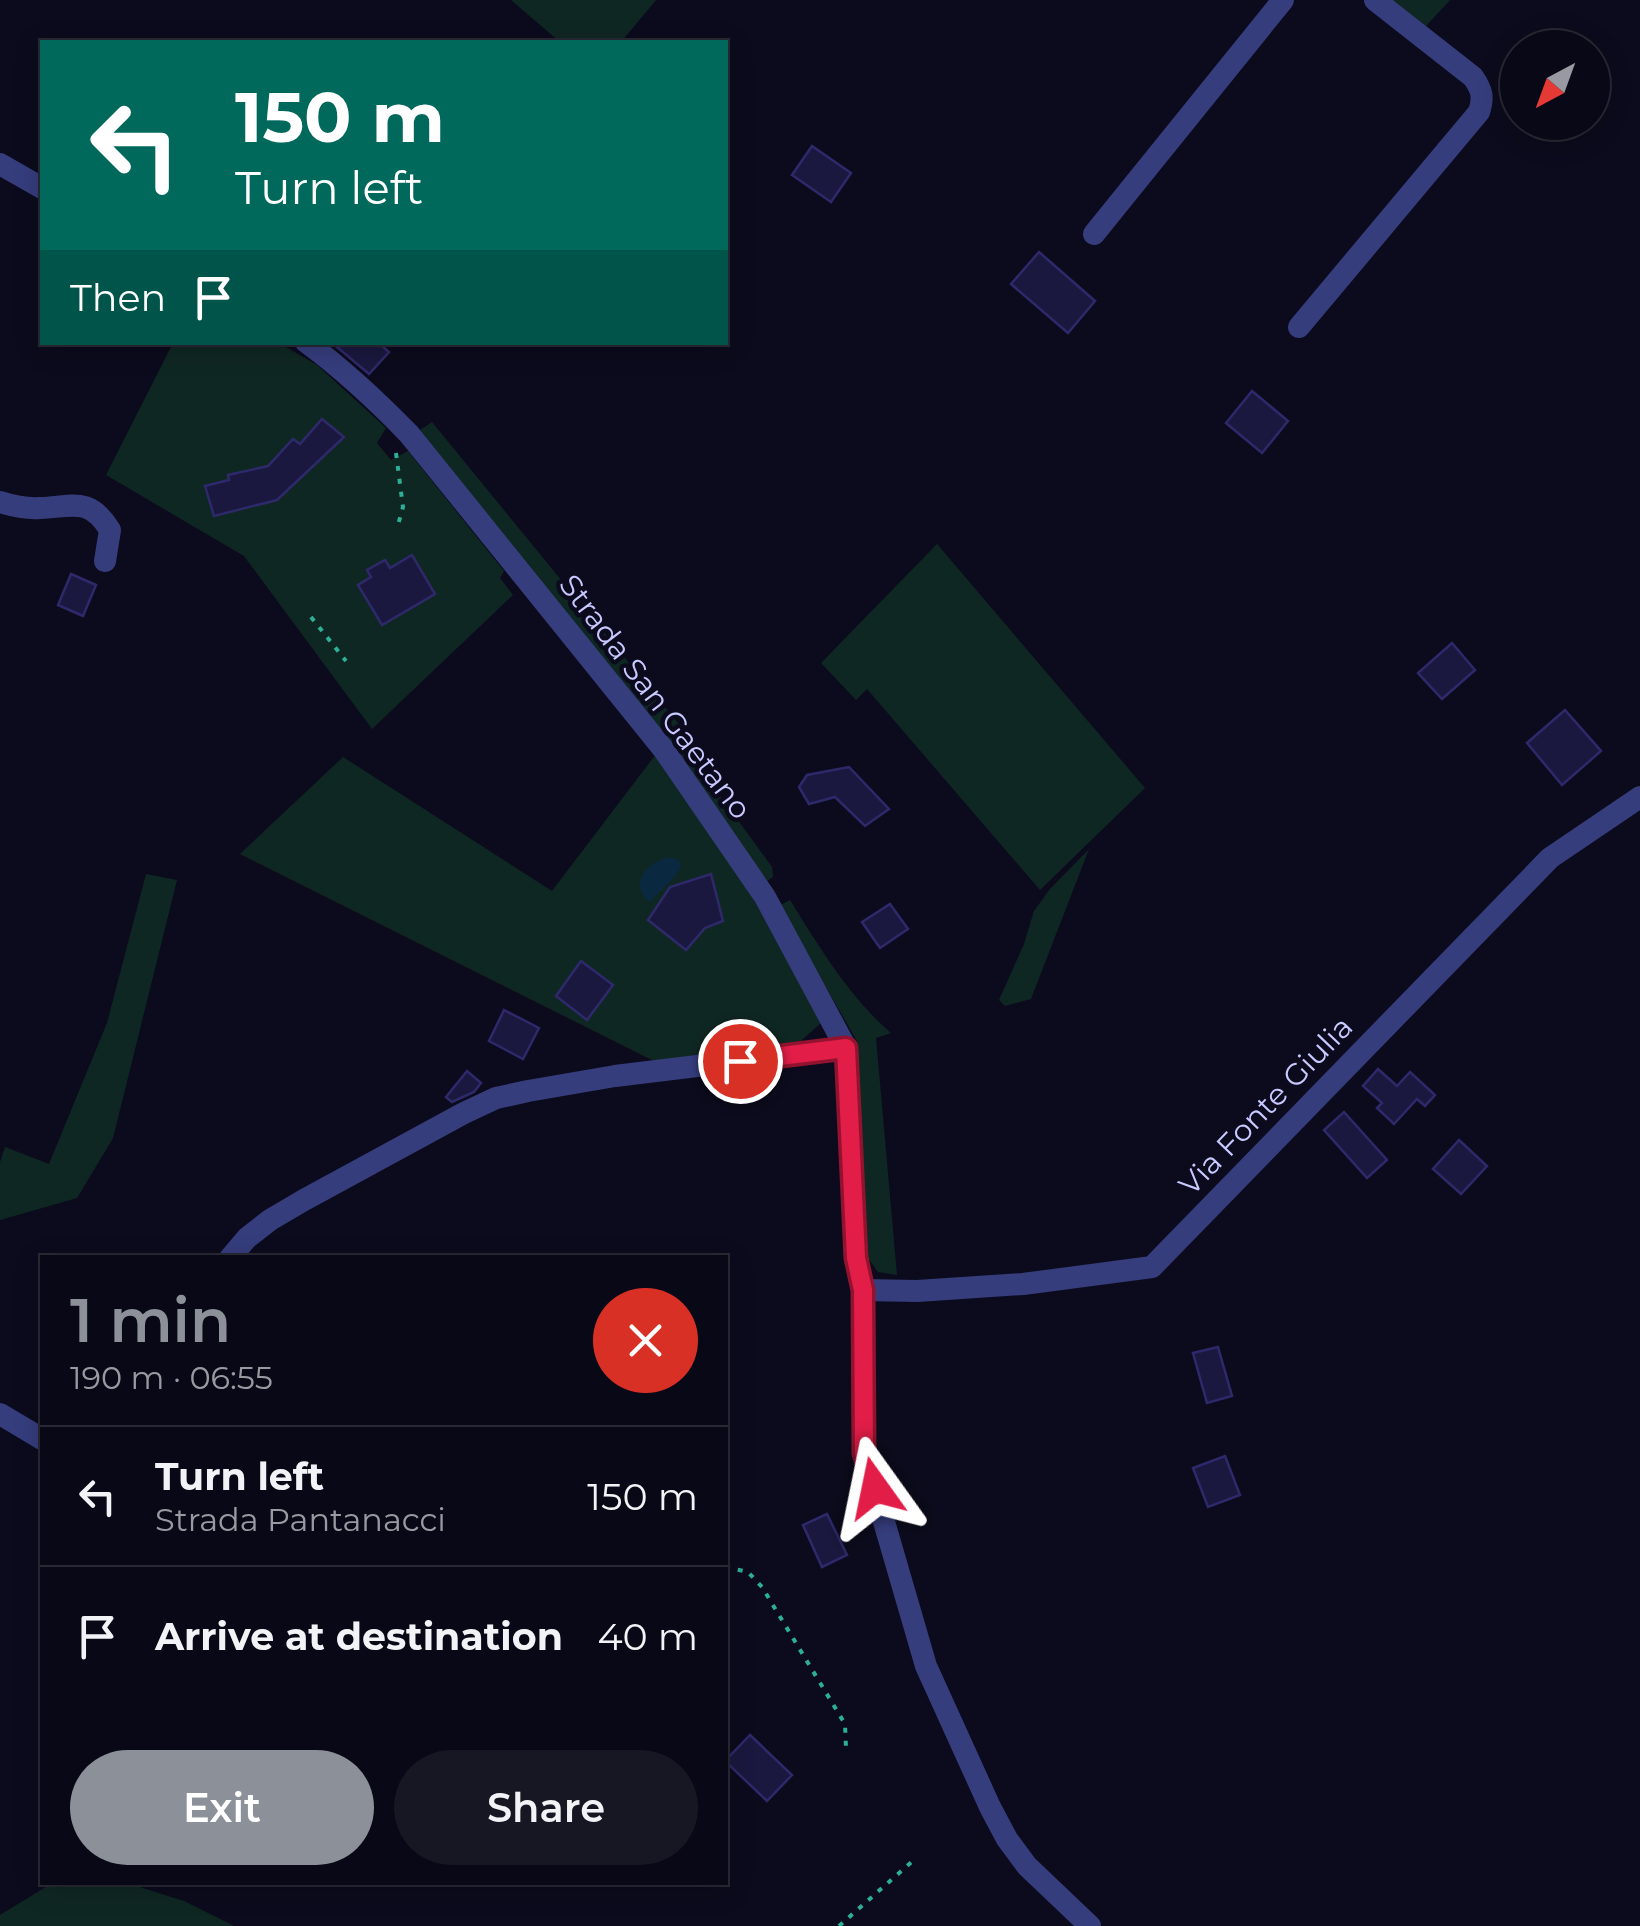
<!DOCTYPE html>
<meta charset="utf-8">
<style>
body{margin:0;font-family:Montserrat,sans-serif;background:#171623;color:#f1f3f6;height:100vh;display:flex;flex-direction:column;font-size:38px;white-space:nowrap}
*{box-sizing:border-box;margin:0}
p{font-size:32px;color:#999aa1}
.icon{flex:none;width:55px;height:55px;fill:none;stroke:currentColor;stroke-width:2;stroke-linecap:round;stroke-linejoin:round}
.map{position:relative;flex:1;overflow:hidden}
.side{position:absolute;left:40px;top:1255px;width:688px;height:630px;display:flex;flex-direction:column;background:#090816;border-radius:0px;box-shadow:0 5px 25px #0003,0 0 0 2px #292935}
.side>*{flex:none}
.hud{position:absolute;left:40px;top:40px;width:688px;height:305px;border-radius:0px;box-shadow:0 5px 25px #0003,0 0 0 2px #292935;background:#00695c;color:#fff;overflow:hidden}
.needle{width:65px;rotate:221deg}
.tools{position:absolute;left:1500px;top:30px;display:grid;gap:20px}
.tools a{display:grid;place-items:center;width:110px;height:110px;border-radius:50%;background:#090816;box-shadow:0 5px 25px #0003,0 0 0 2px #292935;font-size:50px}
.pin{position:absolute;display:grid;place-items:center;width:85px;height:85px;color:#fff;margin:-42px;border:5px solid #fff;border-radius:50%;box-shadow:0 2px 10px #0007}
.me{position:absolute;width:110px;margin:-55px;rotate:348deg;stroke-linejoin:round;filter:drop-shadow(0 0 8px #0008)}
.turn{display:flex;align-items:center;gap:35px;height:210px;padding:0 30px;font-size:45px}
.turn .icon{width:130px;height:130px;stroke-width:2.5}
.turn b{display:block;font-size:70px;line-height:85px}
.then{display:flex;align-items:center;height:95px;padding:0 30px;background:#0003;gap:20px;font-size:38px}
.round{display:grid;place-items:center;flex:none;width:105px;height:105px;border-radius:52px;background:#171623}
.headline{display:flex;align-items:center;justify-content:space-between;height:170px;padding:0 30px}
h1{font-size:60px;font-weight:600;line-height:75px;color:#8c9099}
.button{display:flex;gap:20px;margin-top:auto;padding:20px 30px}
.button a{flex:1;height:115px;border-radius:60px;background:#8c9099;color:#fff;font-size:40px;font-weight:600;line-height:115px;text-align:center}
.button a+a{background:#171623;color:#f1f3f6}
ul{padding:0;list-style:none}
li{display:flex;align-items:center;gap:30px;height:140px;padding:0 30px;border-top:2px solid #292935}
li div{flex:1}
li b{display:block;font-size:38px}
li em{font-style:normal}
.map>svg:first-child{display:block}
</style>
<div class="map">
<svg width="1640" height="1926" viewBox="0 0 1640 1926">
<rect width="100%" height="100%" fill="#0c0b1d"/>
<!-- green -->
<g fill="#0f2723">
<polygon points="511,0 656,0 621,42 560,42"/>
<polygon points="1392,0 1450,0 1426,26"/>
<polygon points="173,343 279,343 317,365 386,428 377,443 391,460 408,451 504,571 500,578 513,595 372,729 244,556 106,475"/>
<polygon points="432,422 714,767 711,783 772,867 773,877 764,883 417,432"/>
<polygon points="937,544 1145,788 1040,890 867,689 856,700 821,663"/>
<polygon points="656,754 755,902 821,1023 794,1047 654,1061 240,854 343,757 552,891"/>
<polygon points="1089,849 1031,999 1005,1006 999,1000 1024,944 1034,911 1050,889"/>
<polygon points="146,874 177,880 113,1138 77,1198 0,1220 0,1162 5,1147 49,1164 107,1023"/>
<path d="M790,900c30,48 58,96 101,133l-15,5 21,237 -19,-3 -10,-14 -11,-217 -78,-135z"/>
<polygon points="54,1882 127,1883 184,1901 234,1926 0,1926 0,1915"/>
</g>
<!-- water -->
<path fill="#0b2841" d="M670,857l8,3 3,7c-7,14 -21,22 -31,35 -23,-18 -2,-41 20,-45z"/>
<!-- building -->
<g fill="#1a183e" stroke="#2e296a" stroke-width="2.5">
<polygon points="812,146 851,173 831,202 792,175"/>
<polygon points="1039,252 1095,301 1068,333 1011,284"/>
<polygon points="331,342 378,342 389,352 369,374"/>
<polygon points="1252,391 1288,421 1262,453 1226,423"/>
<polygon points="322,419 344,437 277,500 214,516 205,486 229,480 228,475 268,466 293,439 300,444"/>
<polygon points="412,555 435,594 382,625 358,585 371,577 367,570 385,560 390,568"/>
<polygon points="71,574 96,585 83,616 58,605"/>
<polygon points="1452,643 1475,670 1442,699 1418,673"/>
<polygon points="1565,710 1601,751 1562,785 1527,743"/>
<polygon points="849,767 889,809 865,826 835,797 809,804 799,787 807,775"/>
<polygon points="711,874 723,921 705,928 686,950 648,920 670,887"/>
<polygon points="890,904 908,929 880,948 862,922"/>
<polygon points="581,961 613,985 587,1020 556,996"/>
<polygon points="504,1010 539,1028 523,1059 489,1041"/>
<polygon points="1378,1069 1397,1086 1410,1072 1435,1095 1425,1106 1417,1099 1394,1124 1377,1108 1382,1103 1363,1086"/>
<polygon points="467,1071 481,1083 474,1092 452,1102 446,1097"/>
<polygon points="1344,1112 1387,1160 1367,1178 1324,1130"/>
<polygon points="1459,1140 1487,1166 1461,1194 1433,1169"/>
<polygon points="1218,1347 1232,1396 1207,1403 1193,1353"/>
<polygon points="1225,1456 1240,1495 1208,1507 1193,1468"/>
<polygon points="827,1514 847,1555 822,1567 803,1525"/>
<polygon points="750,1735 792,1775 767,1801 725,1761"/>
</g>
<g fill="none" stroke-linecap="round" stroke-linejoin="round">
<!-- path -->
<g stroke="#2caf95" stroke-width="4" stroke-dasharray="5 8" stroke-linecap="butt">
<polyline points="396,453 403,507 398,525"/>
<polyline points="311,617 346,661"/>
<polyline points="725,1567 748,1572 762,1587 845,1724 846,1748"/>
<polyline points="839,1926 915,1859"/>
</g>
<!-- minor -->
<g stroke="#363d7d" stroke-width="22">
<polyline points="0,164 42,188"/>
<polyline points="1094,234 1283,0"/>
<path d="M1299,327l180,-215c5,-15 3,-22 -6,-35l-98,-77"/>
<path d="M306,342c38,28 71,59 103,92l255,316 101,147 81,151 9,210 8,32 1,163 62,213 64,141 17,32 20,27 63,60"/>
<path d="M0,502c13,4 26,7 40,6 32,-1 49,-12 70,22l-5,31"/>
<polyline points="230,1258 247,1238 270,1220 304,1200 464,1113 496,1098 528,1091 615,1076 846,1048"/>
<polyline points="863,1290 917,1291 1023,1284 1152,1267 1550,858 1640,797"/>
<polyline points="0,1414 42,1439"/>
</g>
</g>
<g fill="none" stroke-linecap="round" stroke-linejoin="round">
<defs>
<polyline id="route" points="740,1061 846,1048 856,1258 863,1290 864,1453 875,1488"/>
</defs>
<!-- route casing -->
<use href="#route" stroke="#92132f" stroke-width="25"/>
<!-- route -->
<use href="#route" stroke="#e11d48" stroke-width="18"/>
</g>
<g text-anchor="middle" stroke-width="9" stroke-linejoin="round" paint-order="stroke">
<!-- street labels -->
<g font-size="30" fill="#c8c9ff" stroke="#0c0b1d">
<text transform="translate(655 697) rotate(53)" y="10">Strada San Gaetano</text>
<text transform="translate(1266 1106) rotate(-46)" y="10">Via Fonte Giulia</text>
</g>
</g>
</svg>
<div class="tools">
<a><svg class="needle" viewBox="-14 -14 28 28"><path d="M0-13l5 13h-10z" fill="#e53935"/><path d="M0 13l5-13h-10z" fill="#999aa1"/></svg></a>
</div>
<div class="pin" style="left:740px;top:1061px;background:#d93025"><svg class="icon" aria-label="arrive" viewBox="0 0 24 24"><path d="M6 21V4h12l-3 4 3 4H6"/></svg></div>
<svg class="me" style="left:875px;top:1488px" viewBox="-20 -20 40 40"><path d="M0-17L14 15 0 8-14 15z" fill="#e11d48" stroke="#fff" stroke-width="4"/></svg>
<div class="hud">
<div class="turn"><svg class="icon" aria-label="left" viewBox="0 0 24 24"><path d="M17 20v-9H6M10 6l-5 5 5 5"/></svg><div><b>150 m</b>Turn left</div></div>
<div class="then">Then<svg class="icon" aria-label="arrive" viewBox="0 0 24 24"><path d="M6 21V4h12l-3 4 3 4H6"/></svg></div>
</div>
<section class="side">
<div class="headline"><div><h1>1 min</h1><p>190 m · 06:55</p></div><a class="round" style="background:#d93025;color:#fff"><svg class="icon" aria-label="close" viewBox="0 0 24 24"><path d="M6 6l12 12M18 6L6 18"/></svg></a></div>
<ul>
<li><svg class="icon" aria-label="left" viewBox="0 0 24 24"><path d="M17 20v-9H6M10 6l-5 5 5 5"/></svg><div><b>Turn left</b><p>Strada Pantanacci</p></div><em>150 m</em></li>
<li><svg class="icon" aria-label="arrive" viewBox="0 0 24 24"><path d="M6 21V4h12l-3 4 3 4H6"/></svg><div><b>Arrive at destination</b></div><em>40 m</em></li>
</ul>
<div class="button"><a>Exit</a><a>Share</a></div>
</section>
</div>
